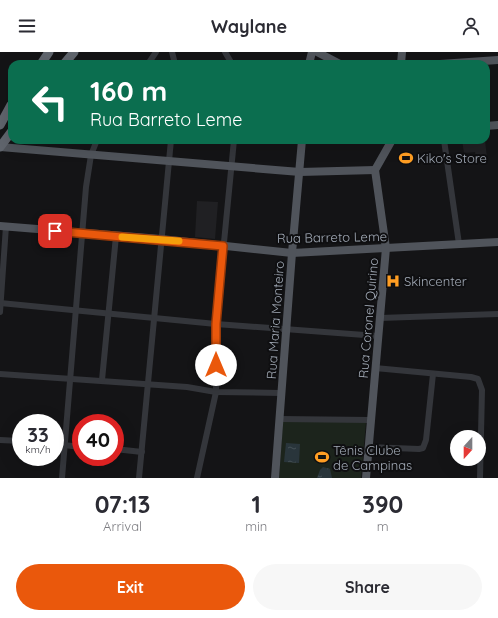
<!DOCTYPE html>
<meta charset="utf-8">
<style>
body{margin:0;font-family:Quicksand,sans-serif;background:#f7f7f7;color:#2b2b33;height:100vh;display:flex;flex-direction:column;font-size:15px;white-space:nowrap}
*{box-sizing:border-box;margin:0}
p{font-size:13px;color:#7c7c81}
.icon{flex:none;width:22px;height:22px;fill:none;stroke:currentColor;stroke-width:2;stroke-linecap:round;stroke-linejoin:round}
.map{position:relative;height:426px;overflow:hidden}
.sheet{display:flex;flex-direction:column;background:#fff;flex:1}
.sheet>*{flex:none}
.top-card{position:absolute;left:8px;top:8px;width:482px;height:84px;border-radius:12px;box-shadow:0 4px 16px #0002;background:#0b6e4f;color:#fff;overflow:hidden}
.needle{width:26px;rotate:201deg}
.buttons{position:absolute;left:450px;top:378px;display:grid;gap:8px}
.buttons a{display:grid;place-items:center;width:36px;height:36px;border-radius:50%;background:#fff;box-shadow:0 4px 16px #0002;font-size:20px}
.speed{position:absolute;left:12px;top:362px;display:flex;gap:8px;font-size:20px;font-weight:700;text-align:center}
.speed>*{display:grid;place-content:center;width:52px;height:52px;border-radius:50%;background:#fff;box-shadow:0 4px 16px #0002;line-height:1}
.speed small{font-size:10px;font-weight:400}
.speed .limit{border:6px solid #d22;background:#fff;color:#111}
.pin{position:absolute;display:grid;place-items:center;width:34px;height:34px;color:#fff;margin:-17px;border-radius:8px;box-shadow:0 2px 6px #0006}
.me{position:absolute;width:44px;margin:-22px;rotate:0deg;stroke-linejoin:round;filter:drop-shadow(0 0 3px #0008)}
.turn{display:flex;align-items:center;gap:14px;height:84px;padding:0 16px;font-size:18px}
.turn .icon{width:52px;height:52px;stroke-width:2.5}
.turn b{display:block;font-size:28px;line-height:34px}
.eta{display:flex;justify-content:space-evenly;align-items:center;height:68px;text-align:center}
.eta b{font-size:24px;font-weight:700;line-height:28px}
.primary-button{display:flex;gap:8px;margin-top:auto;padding:8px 16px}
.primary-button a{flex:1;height:46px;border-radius:24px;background:#ea580c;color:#fff;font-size:16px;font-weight:700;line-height:46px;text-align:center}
.primary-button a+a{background:#f7f7f7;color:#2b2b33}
header{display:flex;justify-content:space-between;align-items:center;height:52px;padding:0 16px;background:#fff;font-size:18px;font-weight:700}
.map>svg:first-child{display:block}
</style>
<header><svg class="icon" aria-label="menu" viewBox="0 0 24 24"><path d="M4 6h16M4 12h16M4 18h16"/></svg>Waylane<svg class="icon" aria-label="person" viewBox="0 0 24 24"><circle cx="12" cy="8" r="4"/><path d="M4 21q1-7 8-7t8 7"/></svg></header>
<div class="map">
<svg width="498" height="426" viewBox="0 0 498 426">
<defs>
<pattern id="water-ripples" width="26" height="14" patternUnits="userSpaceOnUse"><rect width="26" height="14" fill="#29353b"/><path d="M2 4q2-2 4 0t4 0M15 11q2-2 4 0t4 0" fill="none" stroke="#455055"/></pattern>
</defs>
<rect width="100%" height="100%" fill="#141416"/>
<!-- built -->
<g fill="#202023">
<polygon points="462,88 485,88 487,106 476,107 475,100 464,101"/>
<polygon points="197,149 218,150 215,187 195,185"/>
</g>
<!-- park -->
<polygon fill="#1c241c" points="283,370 366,370 361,426 279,426"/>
<!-- water -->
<g fill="url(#water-ripples)">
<polygon points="286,391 300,392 299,411 284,410"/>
<polygon points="323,415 330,417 332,426 317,426 320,418"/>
</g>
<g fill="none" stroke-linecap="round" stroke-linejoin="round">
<!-- minor -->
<g stroke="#34363b" stroke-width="6">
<polyline points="172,0 175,12"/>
<polyline points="225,0 232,12"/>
<polyline points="148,12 156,0"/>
<polyline points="444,88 459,192"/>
<polyline points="0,251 216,272 378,284"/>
<polyline points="0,260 6,174"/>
<polyline points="380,266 498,262"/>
<polyline points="375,316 471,325 478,327 482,338 480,426"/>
<polyline points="0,322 187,335 216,340 281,341"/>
<polyline points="102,328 116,184"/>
<polyline points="280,367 370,368"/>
<polyline points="0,388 21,389"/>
<polyline points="55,392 81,395"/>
<polyline points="368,395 419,397 423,396 426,388 433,322"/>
<polyline points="115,397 142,400"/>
<polyline points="62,426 86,135 91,103 97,88"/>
<polyline points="139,426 171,88"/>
<polyline points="197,426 216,340 216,272 234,88"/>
</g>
<!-- major -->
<g stroke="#50545b" stroke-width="8">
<polyline points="317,0 340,12"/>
<polyline points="309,12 312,0"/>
<polyline points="401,12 402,0"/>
<polyline points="440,12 498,8"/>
<polyline points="486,74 498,73"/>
<polyline points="0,95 300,120 375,118"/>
<polyline points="0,174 161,187 292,201 498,190"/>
<polyline points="275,426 292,201 302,88"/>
<polyline points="366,426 386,196 375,118 392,88"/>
</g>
<!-- highway -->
<g stroke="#60656d" stroke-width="9">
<polyline points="41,12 49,0"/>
<polyline points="64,12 74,0"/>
<polyline points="0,73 11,53"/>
<polyline points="0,95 12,79"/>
</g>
</g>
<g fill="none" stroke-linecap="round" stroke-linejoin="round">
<defs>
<polyline id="route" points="55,179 223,194 216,272 216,313"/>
</defs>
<!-- route casing -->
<use href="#route" stroke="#983908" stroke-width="10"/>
<!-- route -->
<use href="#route" stroke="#ea580c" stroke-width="7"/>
<!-- slow -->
<polyline stroke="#f59e0b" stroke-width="7" points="122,185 179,189"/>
</g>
<!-- icons -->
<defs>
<symbol id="stadium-bare" viewBox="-9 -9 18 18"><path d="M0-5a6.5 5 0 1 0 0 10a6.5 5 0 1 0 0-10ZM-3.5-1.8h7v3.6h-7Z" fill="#ff9e23" stroke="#0f0f11" stroke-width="2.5" paint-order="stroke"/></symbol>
<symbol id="hospital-bare" viewBox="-9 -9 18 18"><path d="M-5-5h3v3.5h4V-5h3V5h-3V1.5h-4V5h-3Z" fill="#ff9e23" stroke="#0f0f11" stroke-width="2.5" paint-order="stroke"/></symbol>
</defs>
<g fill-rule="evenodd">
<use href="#stadium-bare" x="396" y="96" width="20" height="20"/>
<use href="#hospital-bare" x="383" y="219" width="20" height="20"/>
<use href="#stadium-bare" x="312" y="395" width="20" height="20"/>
</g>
<g text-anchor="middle" stroke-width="4" stroke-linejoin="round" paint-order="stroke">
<!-- poi labels -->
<g font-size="13" fill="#a4acb8" stroke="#0f0f11" text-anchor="start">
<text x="417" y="111">Kiko's Store</text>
<text x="404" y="234">Skincenter</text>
<text x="333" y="403">Tênis Clube<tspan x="333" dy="15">de Campinas</tspan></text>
</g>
<!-- street labels -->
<g font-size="13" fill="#a4acb8" stroke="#0f0f11">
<text transform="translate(332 185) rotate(-1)" y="5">Rua Barreto Leme</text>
<text transform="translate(368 266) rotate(-85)" y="5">Rua Coronel Quirino</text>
<text transform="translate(275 268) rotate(-86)" y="5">Rua Maria Monteiro</text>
</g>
</g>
</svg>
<div class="buttons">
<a><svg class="needle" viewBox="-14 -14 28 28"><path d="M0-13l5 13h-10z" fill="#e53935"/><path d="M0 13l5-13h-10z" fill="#7c7c81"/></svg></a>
</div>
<div class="speed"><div>33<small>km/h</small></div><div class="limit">40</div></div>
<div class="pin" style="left:55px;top:179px;background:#d93025"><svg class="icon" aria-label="arrive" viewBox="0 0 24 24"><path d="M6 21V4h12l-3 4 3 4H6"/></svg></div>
<svg class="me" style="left:216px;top:313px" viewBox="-20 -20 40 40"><circle r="19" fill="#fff"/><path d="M0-13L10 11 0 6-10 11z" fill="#ea580c"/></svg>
<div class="top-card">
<div class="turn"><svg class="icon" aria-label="left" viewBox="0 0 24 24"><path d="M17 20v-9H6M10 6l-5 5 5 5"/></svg><div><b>160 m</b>Rua Barreto Leme</div></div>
</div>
</div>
<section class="sheet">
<div class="eta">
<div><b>07:13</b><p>Arrival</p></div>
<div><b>1</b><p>min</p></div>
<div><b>390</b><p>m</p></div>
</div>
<div class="primary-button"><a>Exit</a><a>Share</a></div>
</section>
